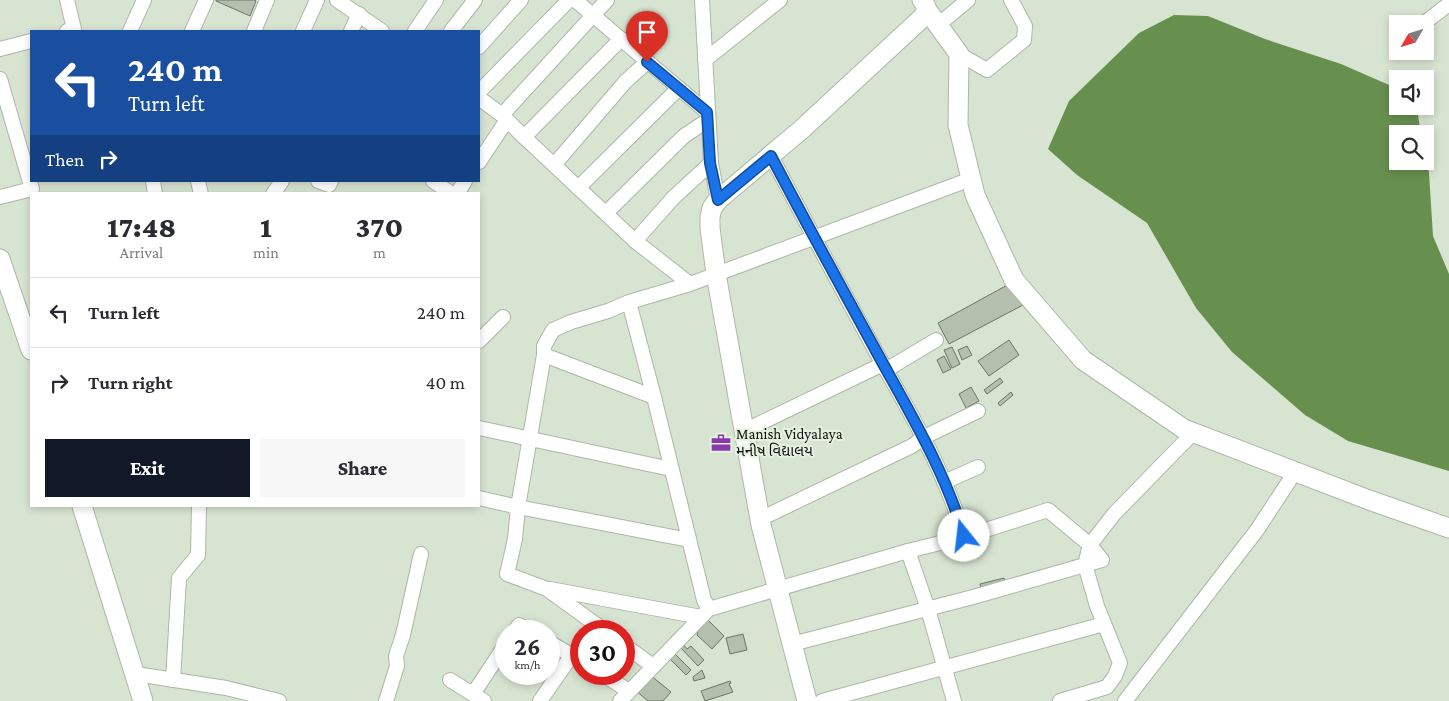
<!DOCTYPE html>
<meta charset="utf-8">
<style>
body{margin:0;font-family:"Crimson Pro","Noto Sans Gujarati",serif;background:#f7f7f7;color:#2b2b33;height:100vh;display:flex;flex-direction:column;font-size:19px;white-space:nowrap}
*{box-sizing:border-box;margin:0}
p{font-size:16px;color:#7c7c81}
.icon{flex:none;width:28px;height:28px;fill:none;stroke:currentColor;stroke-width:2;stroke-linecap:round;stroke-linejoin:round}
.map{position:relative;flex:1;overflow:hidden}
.drawer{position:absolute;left:30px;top:192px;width:450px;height:315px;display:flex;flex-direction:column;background:#fff;border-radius:0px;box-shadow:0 2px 8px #0003}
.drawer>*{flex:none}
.guide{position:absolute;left:30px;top:30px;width:450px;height:152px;border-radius:0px;box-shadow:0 2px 8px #0003;background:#1a4fa0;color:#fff;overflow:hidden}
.needle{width:32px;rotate:231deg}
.buttons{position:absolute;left:1389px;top:15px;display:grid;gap:10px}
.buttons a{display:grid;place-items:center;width:45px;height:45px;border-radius:0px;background:#fff;box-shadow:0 2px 8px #0003;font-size:25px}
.speed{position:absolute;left:495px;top:620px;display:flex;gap:10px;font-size:25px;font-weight:700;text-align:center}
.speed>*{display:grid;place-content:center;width:65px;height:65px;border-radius:50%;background:#fff;box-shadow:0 2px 8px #0003;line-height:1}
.speed small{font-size:12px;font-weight:400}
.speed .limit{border:8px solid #d22;background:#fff;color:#111}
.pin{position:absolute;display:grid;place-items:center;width:42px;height:42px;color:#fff;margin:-51px -21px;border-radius:50% 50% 50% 0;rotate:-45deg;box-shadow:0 0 5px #0007}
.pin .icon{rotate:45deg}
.me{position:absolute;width:55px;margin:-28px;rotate:344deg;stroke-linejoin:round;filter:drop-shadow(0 0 4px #0008)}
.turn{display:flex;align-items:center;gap:18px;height:105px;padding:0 15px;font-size:22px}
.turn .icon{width:65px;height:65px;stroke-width:2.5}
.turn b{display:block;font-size:35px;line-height:42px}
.then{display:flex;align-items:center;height:48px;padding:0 15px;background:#0003;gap:10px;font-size:19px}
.eta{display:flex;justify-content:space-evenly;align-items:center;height:85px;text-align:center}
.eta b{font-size:30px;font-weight:800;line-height:35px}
.primary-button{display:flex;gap:10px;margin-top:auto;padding:10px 15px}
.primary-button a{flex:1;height:58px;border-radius:0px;background:#111827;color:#fff;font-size:20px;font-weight:800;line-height:58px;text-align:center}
.primary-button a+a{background:#f7f7f7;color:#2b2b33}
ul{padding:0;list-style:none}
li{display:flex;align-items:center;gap:15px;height:70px;padding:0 15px;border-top:1px solid #e1e1e2}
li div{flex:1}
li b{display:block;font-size:19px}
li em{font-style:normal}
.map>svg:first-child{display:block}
</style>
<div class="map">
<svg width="1449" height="701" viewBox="0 0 1449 701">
<rect width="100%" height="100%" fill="#d8e4d2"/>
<!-- water -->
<polygon fill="#67904f" points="1174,15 1208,16 1265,39 1341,64 1396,88 1397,90 1398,106 1411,106 1418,115 1421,134 1398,134 1398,161 1425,161 1425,153 1429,173 1433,236 1449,274 1449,471 1348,441 1305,415 1232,352 1196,308 1147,223 1077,175 1048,149 1069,101 1139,33"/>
<!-- building -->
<g fill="#b4bfae" stroke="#6b7565">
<polygon points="216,0 254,0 256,1 250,16 216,1"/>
<polygon points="1011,283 1023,305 949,344 938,323"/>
<polygon points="1009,340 1019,355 989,376 978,361"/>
<polygon points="967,346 972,355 962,360 958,350"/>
<polygon points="952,347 960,364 952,368 944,350"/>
<polygon points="944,356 951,369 943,373 937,360"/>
<polygon points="1000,378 1003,382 987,394 984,390"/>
<polygon points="971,387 979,401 966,408 959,394"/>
<polygon points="1011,392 1013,395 1000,406 998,403"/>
<polygon points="1004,578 1006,586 982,592 980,584"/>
<polygon points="708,620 724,636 712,649 697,635 698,633 696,632"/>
<polygon points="743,634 747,650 730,654 726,638"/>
<polygon points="683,644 687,649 691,646 704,660 698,666 680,647"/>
<polygon points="675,654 691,670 686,675 670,659"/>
<polygon points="702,670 705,678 694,681 693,677"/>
<polygon points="649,674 671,692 663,701 648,701 635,690"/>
<polygon points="730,681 731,683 729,684 733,692 705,701 701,691"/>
</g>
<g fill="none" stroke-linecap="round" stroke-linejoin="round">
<defs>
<g id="minor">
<polyline points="67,0 74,29 67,31"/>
<polyline points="337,0 382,31"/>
<polyline points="575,0 707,112"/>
<polyline points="702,0 711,163 718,200"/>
<polyline points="1423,24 1449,4"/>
<polyline points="938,25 968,0"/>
<polyline points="130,31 144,0"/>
<polyline points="192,31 206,0"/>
<polyline points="254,31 267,0"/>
<polyline points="303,31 317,0"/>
<polyline points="351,31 359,14"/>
<polyline points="415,31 436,0"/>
<polyline points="451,31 475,0"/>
<polyline points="621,39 524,137 635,241 690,284 971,179"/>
<polyline points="479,47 521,0"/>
<polyline points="0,49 31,41"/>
<polyline points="959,54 987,70 1024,40 1025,26 1011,0"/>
<polyline points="705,60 780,0"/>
<polyline points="0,79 32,189 0,197"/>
<polyline points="479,92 569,0"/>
<polyline points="479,98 502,115"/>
<polyline points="524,137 502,115 607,0"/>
<polyline points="479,162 507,120"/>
<polyline points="554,165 625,82 647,62"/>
<polyline points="153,181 155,194"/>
<polyline points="198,181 201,194"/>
<polyline points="318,181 329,185 331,181"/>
<polyline points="433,181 452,194"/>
<polyline points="578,188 679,88"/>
<polyline points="273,194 282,181"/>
<polyline points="457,194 465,181"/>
<polyline points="606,213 684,136 708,120"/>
<polyline points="635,241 673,198 711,163"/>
<polyline points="629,302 654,397"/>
<polyline points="479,341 503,317"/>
<polyline points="544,355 544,346 553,330 571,322 608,311 629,302 690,284"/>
<polyline points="886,370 936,340"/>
<polyline points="479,428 671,469"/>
<polyline points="744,431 883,364"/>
<polyline points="944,482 978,467"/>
<path d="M479,498l39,9 26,-152 110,42 50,203 5,9 199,-58 56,-14c-18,-64 -52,-121 -84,-178 -37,-67 -73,-135 -109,-203"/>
<polyline points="760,519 912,446 924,437 978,411"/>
<polyline points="964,537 1048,510 1090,545 1085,565 1097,606 1120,663 1115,676 1107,687 1060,701"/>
<polyline points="908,551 928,609 954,701"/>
<polyline points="550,589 701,617"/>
<polyline points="515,631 519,625 530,631"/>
<polyline points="605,631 547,589 507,574 515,539 518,507 689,540"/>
<polyline points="549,642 581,661"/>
<polyline points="792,644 973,597 1102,560 1090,545 1114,514 1194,432"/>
<polyline points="624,645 653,666"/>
<polyline points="136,674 226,688 279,701"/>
<polyline points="602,674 629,691"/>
<polyline points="173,680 179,578 198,555 199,506"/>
<polyline points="450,680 484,701"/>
<polyline points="473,694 506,644"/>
<polyline points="386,701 397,666 396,656 403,635 421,554"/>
<polyline points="540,701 572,655"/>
<polyline points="620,701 705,613"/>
<polyline points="822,701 1104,624"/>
<polyline points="1125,701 1257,530 1295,472"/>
</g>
<g id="major">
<polyline points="927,10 959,54 958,125 975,195 1014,280 1083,360 1184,429 1369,500 1449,528"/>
<polyline points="0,259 31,350"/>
<polyline points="82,506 143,701"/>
<path d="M807,701l-46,-176 -45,-251 -6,-46v-11l2,-9 6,-8 84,-71 121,-112c5,-7 4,-11 -1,-17"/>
</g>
</defs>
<!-- minor casing -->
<use href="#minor" stroke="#acb7a5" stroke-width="16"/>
<!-- major casing -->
<use href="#major" stroke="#acb7a5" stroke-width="21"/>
<!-- minor -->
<use href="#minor" stroke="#fff" stroke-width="14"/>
<!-- major -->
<use href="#major" stroke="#fff" stroke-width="19"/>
</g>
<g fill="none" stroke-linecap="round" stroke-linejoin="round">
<defs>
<path id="route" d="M647,62l60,50 3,51 8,37 53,-44c34,65 69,129 104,193 33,61 70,121 89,187"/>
</defs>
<!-- route casing -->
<use href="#route" stroke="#114b97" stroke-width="12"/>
<!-- route -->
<use href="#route" stroke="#1a73e8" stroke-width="9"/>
</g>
<!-- icons -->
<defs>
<symbol id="office-bare" viewBox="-9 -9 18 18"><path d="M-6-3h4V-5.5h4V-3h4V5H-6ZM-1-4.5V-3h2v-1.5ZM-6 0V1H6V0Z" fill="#8939a9" stroke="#e5f2df" stroke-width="2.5" paint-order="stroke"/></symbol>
</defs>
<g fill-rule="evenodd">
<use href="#office-bare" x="707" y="429" width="28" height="28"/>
</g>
<g text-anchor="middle" stroke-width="4" stroke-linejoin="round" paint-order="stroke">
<!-- poi labels -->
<g font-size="15" fill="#0d110b" stroke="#e5f2df" text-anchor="start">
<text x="736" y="439">Manish Vidyalaya<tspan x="736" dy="17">મનીષ વિદ્યાલય</tspan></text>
</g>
</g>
</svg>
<div class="buttons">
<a><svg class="needle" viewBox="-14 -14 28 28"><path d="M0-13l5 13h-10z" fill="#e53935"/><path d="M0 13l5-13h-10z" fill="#7c7c81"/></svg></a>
<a><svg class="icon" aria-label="sound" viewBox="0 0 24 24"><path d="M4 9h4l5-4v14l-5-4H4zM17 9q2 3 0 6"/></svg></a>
<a><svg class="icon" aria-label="search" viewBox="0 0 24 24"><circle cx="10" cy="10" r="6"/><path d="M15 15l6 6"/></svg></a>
</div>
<div class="speed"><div>26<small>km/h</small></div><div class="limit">30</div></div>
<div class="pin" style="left:647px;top:62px;background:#d93025"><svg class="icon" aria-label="arrive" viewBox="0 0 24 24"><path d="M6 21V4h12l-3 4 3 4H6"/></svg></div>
<svg class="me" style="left:964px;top:536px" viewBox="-20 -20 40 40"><circle r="19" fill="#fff"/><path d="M0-13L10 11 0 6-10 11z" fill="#1a73e8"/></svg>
<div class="guide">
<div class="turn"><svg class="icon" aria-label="left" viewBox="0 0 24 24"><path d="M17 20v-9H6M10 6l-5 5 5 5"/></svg><div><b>240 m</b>Turn left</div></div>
<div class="then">Then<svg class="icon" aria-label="right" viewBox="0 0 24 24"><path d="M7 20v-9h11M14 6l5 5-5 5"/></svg></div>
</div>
<section class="drawer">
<div class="eta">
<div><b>17:48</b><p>Arrival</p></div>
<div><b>1</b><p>min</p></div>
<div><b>370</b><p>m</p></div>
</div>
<ul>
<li><svg class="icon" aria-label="left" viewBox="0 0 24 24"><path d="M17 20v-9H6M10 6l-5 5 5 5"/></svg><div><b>Turn left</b></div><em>240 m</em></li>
<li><svg class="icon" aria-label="right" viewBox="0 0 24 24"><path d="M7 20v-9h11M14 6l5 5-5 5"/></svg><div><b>Turn right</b></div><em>40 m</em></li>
</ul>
<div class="primary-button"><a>Exit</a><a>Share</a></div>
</section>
</div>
